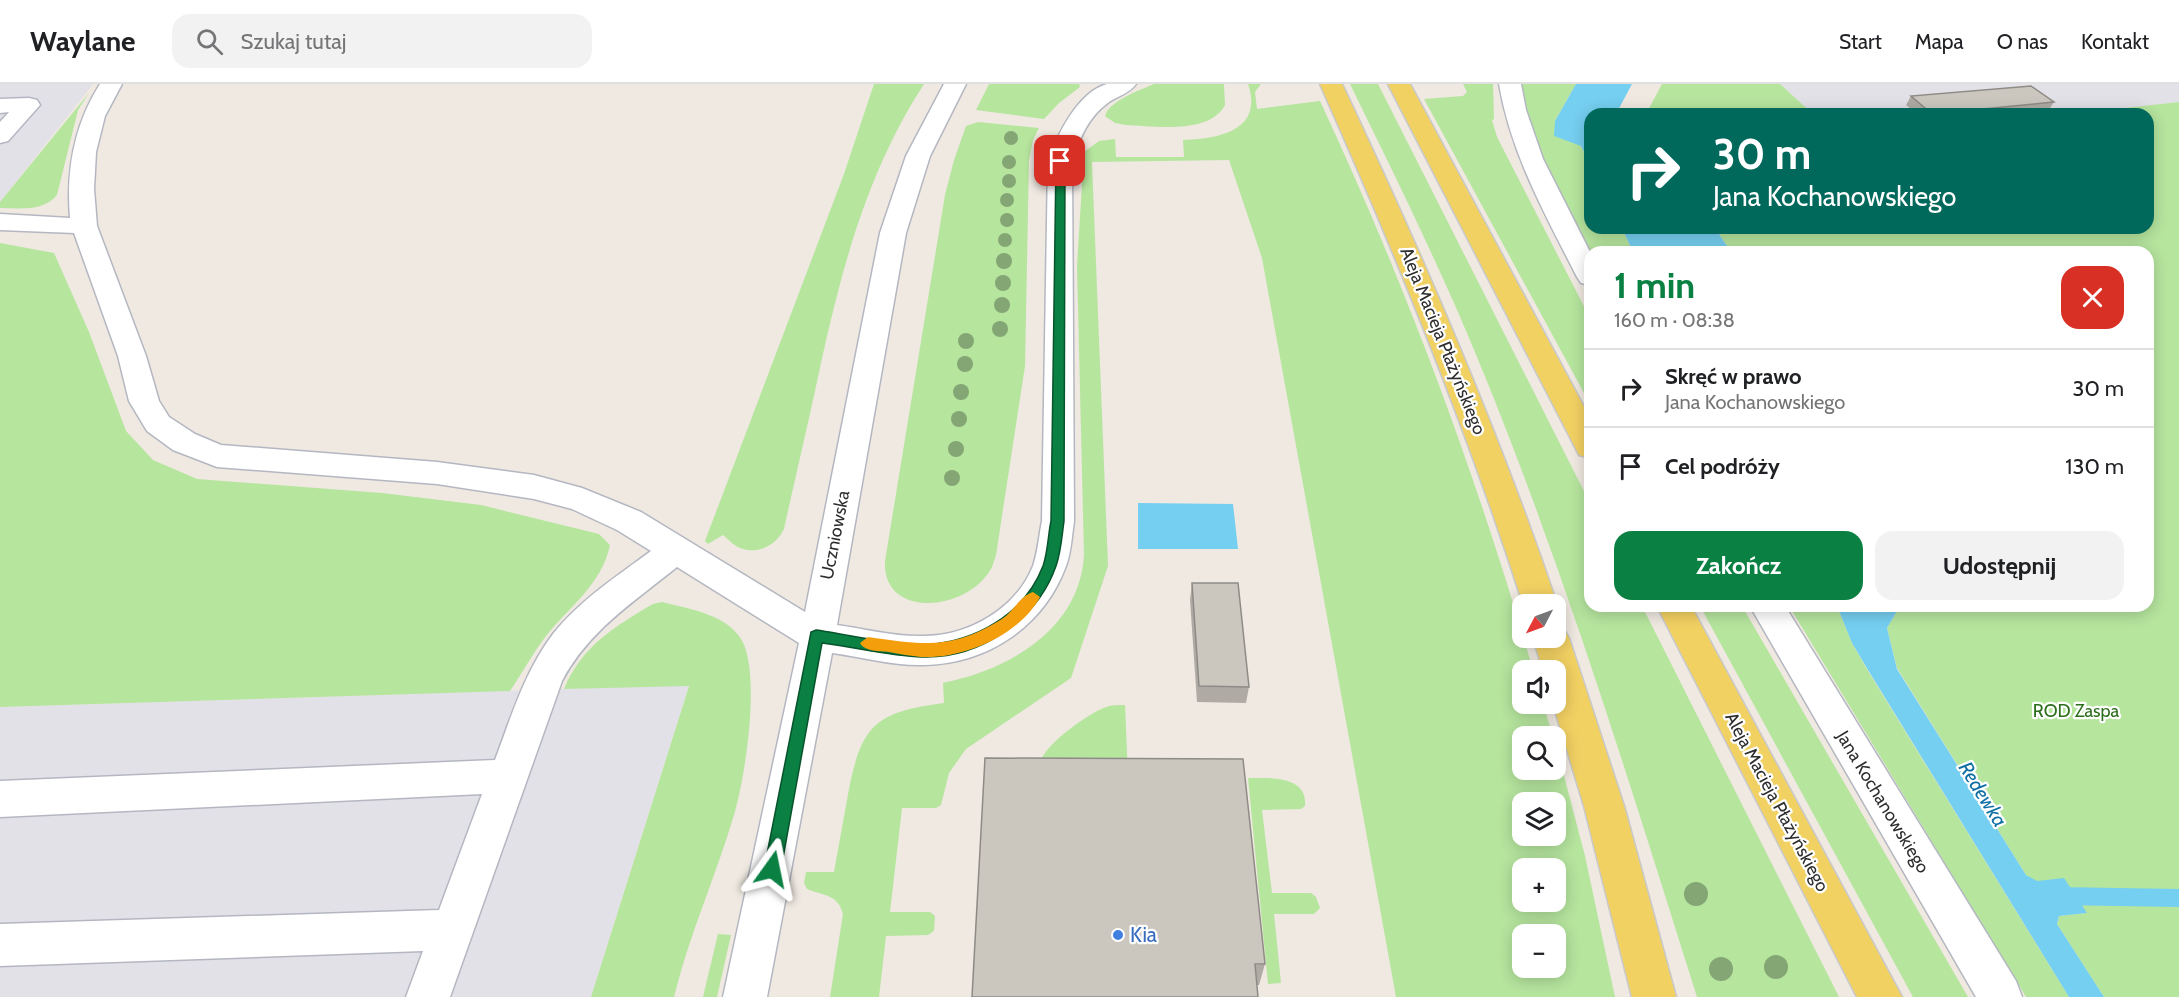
<!DOCTYPE html>
<html lang="pl">
<meta charset="utf-8">
<style>
body{margin:0;font-family:Cabin,sans-serif;background:#f2f2f2;color:#202124;height:100vh;display:flex;flex-direction:column;font-size:22px;white-space:nowrap}
*{box-sizing:border-box;margin:0}
p{font-size:20px;color:#757577}
.icon{flex:none;width:33px;height:33px;fill:none;stroke:currentColor;stroke-width:2;stroke-linecap:round;stroke-linejoin:round}
.map{position:relative;flex:1;overflow:hidden}
.drawer{position:absolute;left:1584px;top:162px;width:570px;height:366px;display:flex;flex-direction:column;background:#fff;border-radius:18px;box-shadow:0 3px 15px #0003}
.drawer>*{flex:none}
.banner{position:absolute;left:1584px;top:24px;width:570px;height:126px;border-radius:18px;box-shadow:0 3px 15px #0003;background:#00695c;color:#fff;overflow:hidden}
.needle{width:39px;rotate:229deg}
.tools{position:absolute;left:1512px;top:510px;display:grid;gap:12px}
.tools a{display:grid;place-items:center;width:54px;height:54px;border-radius:12px;background:#fff;box-shadow:0 3px 15px #0003;font-size:30px}
.pin{position:absolute;display:grid;place-items:center;width:51px;height:51px;color:#fff;margin:-26px;border-radius:12px;box-shadow:0 3px 9px #0006}
.me{position:absolute;width:66px;margin:-33px;rotate:12deg;stroke-linejoin:round;filter:drop-shadow(0 0 4px #0008)}
.turn{display:flex;align-items:center;gap:21px;height:126px;padding:0 30px;font-size:27px}
.turn .icon{width:78px;height:78px;stroke-width:2.5}
.turn b{display:block;font-size:42px;line-height:51px}
.round{display:grid;place-items:center;flex:none;width:63px;height:63px;border-radius:18px;background:#f2f2f2}
.head{display:flex;align-items:center;justify-content:space-between;height:102px;padding:0 30px}
h1{font-size:36px;font-weight:700;line-height:45px;color:#0b8043}
.primary-button{display:flex;gap:12px;margin-top:auto;padding:12px 30px}
.primary-button a{flex:1;height:69px;border-radius:18px;background:#0b8043;color:#fff;font-size:24px;font-weight:700;line-height:69px;text-align:center}
.primary-button a+a{background:#f2f2f2;color:#202124}
ul{padding:0;list-style:none}
li{display:flex;align-items:center;gap:18px;height:78px;padding:0 30px;border-top:2px solid #e0e0e0}
li div{flex:1}
li b{display:block;font-size:22px}
li em{font-style:normal}
header{display:flex;align-items:center;gap:36px;box-sizing:border-box;height:84px;padding:0 30px;background:#fff;border-bottom:2px solid #e0e0e0}
header strong{font-size:28px}
nav{display:flex;gap:33px;margin-inline-start:auto;font-size:21px}
.search{width:420px;height:54px;background:#f2f2f2;display:flex;align-items:center;gap:15px;box-sizing:border-box;padding:0 21px;border-radius:18px;color:#757577;font-size:22px}
.map>svg:first-child{display:block}
</style>
<header>
<strong>Waylane</strong>
<div class="search"><svg class="icon" aria-label="search" viewBox="0 0 24 24"><circle cx="10" cy="10" r="6"/><path d="M15 15l6 6"/></svg>Szukaj tutaj</div>
<nav><a>Start</a><a>Mapa</a><a>O nas</a><a>Kontakt</a></nav>
</header>
<div class="map">
<svg width="2179" height="913" viewBox="0 0 2179 913">
<rect width="100%" height="100%" fill="#efe9e1"/>
<!-- industrial -->
<g fill="#e3e1e8">
<polygon points="0,0 93,0 0,118"/>
<polygon points="1780,0 2179,0 2179,18 2070,30 1813,30"/>
<polygon points="689,601 591,913 0,913 0,623"/>
</g>
<!-- green -->
<g fill="#b6e59e" fill-rule="evenodd">
<path d="M874,0h50c-61,94 -86,199 -109,307 -10,46 -21,92 -31,138 -7,15 -24,25 -41,20 -8,-2 -14,-9 -20,-14l-15,9 -3,-3 139,-367z"/>
<polygon points="989,0 1079,0 1080,3 1059,19 1044,35 976,26"/>
<path d="M1154,0h70l1,21c-16,30 -71,21 -99,20l-11,-2 -10,-7c4,-15 35,-26 49,-32z"/>
<path d="M1248,0h13l-6,8 2,17 63,-8c86,184 157,375 213,569h-11v34h21l10,32h-31v34h34v-25l29,111 30,141h-219l-134,-739 -33,-98 -137,2 16,404 -37,112 -105,71 -17,24 -8,32 -5,3h-34l-12,104h40l5,4 -1,15 -6,4 -42,1 -7,61h-49l13,-83c-5,-20 -19,-18 -36,-25l-3,-6 2,-11h28c5,-28 10,-55 15,-83 13,-66 29,-77 95,-86l-1,-20c66,-13 137,-54 141,-128l-7,-289 7,-114 15,-11 16,-2 1,18h68l-1,-17c35,-1 81,-9 65,-56zM1522,718h34v34h-34zM1522,784h34v34h-34zM1522,850h34v34h-34z"/>
<path d="M1350,0h28l212,419v103h52l197,391h-142c-66,-209 -130,-419 -213,-623 -40,-99 -87,-194 -134,-290z"/>
<polygon points="1463,0 1493,0 1494,35 1492,36 1497,53 1590,234 1590,320 1424,15 1463,12 1467,8"/>
<path d="M1522,0h54l-21,37 26,25 9,17v65h32l11,24h-42c-27,-50 -71,-108 -69,-168z"/>
<polygon points="1662,0 1780,0 1813,30 1646,30"/>
<path d="M89,9l-11,17 -21,85c-14,17 -37,13 -57,13v-6z"/>
<polygon points="2179,18 2179,913 2104,913 2057,840 2059,832 2086,829 2026,791 1897,584 1887,544 1900,522 2148,522 2148,168 1731,168 1715,144 2148,144 2148,30 2070,30"/>
<path d="M978,38l61,6 -6,12 -4,20 -4,206 -29,189 -4,12c-23,45 -110,53 -107,-6l60,-366 9,-35 12,-34z"/>
<path d="M0,159l54,10 35,79 37,99 27,29 44,19 185,14 99,12 118,29 11,11c-8,39 -40,61 -64,91 -13,17 -24,37 -36,55l-510,16z"/>
<path d="M662,518c26,7 60,11 77,34 24,31 6,142 -5,179 -18,61 -45,120 -60,182h-83l98,-311 -125,3c17,-42 51,-63 89,-85z"/>
<polygon points="1700,522 1742,522 1968,913 1913,913"/>
<polygon points="1789,522 1837,522 1852,559 1868,587 2069,913 2026,913"/>
<path d="M1125,621l3,70 -87,-14c4,-17 48,-48 65,-54 6,-2 13,-2 19,-2z"/>
<path d="M1248,694c21,0 60,-3 57,28l-4,3 -39,1 10,83h39l5,4 4,11 -6,6h-40l7,69 -13,1z"/>
<polygon points="718,850 731,851 717,913 703,913"/>
</g>
<!-- water -->
<g fill="#75cff0">
<polygon points="1576,0 1632,0 1616,30 1590,30 1590,79 1581,62 1554,52 1555,37"/>
<polygon points="1622,144 1715,144 1731,168 1633,168"/>
<polygon points="1138,419 1233,420 1238,465 1138,465"/>
<polygon points="1837,522 1900,522 1887,544 1897,585 2026,791 2037,797 2064,794 2087,829 2059,832 2057,840 2104,913 2069,913 1868,586 1852,559"/>
</g>
<g fill="none" stroke-linecap="round" stroke-linejoin="round">
<!-- stream -->
<polygon fill="#75cff0" fill-rule="evenodd" points="2056,803 2179,805 2179,823 2056,821 2049,818 2047,812 2049,806"/>
<defs>
<g id="minor">
<path d="M100,0h22l-17,32 -9,36 -2,37 3,37 49,130 13,45 10,16 26,17 26,11 216,17 97,13 48,13 59,24 164,100 75,-379 26,-77 38,-72h22l-36,72 -24,77 -69,392c28,4 59,12 87,11 44,0 92,-27 109,-70 5,-14 6,-31 9,-45l6,-360c9,-26 30,-69 59,-77 9,0 20,0 29,0 -6,9 -18,12 -27,18 -21,15 -29,36 -37,59l2,360c-2,14 -3,32 -8,45 -22,60 -78,98 -142,99 -30,1 -62,-8 -92,-12l-65,344h-44l76,-354 -122,-76c-42,34 -89,64 -115,114l-112,316h-44l17,-46 -423,15v-42l439,-14 43,-116 -482,23v-36l495,-21c16,-43 30,-89 58,-126 26,-33 64,-58 98,-83l-34,-21 -45,-21 -38,-10 -97,-15 -220,-17 -44,-17 -26,-19 -18,-30 -11,-45 -44,-123 -74,-3v-16l70,4c-4,-48 4,-93 30,-134z"/>
<path d="M1499,0h22l5,26 17,49 47,93v33l-9,-2 -4,-6c-32,-63 -66,-123 -78,-193z"/>
<polygon points="29,14 37,16 40,21 8,57 0,59 0,38 9,28 0,29 0,15"/>
<polygon points="1750,522 1785,522 2016,897 2022,913 1976,913"/>
</g>
<g id="major">
<path d="M1320,0h22c80,170 155,342 215,520l-1,3v-3h-33c-57,-178 -127,-350 -203,-520z"/>
<polygon points="1388,0 1410,0 1590,334 1590,374 1579,371 1575,363"/>
<polygon points="1657,522 1691,522 1902,913 1857,913"/>
<polygon points="1556,541 1563,544 1569,554 1624,722 1676,913 1632,913 1584,722 1553,620 1556,620 1556,586 1543,586 1533,554 1556,554"/>
</g>
</defs>
<!-- minor casing -->
<use href="#minor" stroke="#b4b7c1" stroke-width="3"/>
<!-- major casing -->
<use href="#major" stroke="#c9c9c9" stroke-width="3"/>
<!-- minor -->
<use href="#minor" fill="#fff" fill-rule="evenodd"/>
<!-- major -->
<use href="#major" fill="#f2d163" fill-rule="evenodd"/>
</g>
<!-- trees -->
<g fill="#84a574">
<circle cx="1011" cy="54" r="7"/>
<circle cx="1009" cy="78" r="7"/>
<circle cx="1009" cy="97" r="7"/>
<circle cx="1007" cy="116" r="7"/>
<circle cx="1007" cy="136" r="7"/>
<circle cx="1005" cy="156" r="7"/>
<circle cx="1004" cy="177" r="8"/>
<circle cx="1003" cy="199" r="8"/>
<circle cx="1002" cy="221" r="8"/>
<circle cx="1000" cy="245" r="8"/>
<circle cx="966" cy="257" r="8"/>
<circle cx="965" cy="280" r="8"/>
<circle cx="961" cy="308" r="8"/>
<circle cx="959" cy="335" r="8"/>
<circle cx="956" cy="365" r="8"/>
<circle cx="952" cy="394" r="8"/>
<circle cx="1696" cy="810" r="12"/>
<circle cx="1776" cy="883" r="12"/>
<circle cx="1721" cy="885" r="12"/>
</g>
<!-- wall -->
<g fill="#afaba4">
<polygon points="1911,12 2054,18 2048,27 2016,30 1917,30 1906,21"/>
<polygon points="1192,499 1249,603 1246,619 1197,618 1190,516"/>
<polygon points="1265,880 1259,901 972,913"/>
</g>
<!-- building -->
<g fill="#cbc7bf" stroke="#8e8b86" stroke-width="1.5">
<polygon points="2031,2 2054,18 1932,30 1911,12"/>
<polygon points="1192,499 1238,499 1249,603 1199,602"/>
<polygon points="985,674 1243,675 1265,880 1255,880 1258,913 972,913"/>
</g>
<!-- route -->
<path fill="#0b8043" stroke="#07532c" stroke-width="1.5" d="M1060,74l5,3 -1,360c-2,14 -3,31 -8,45 -19,54 -76,93 -134,91 -33,-1 -67,-10 -100,-14l-41,226 -3,6 -6,2 -6,-2 -2,-6 47,-237 5,-2c30,4 80,16 109,15 50,-3 99,-30 118,-79 5,-14 5,-31 8,-45l5,-360z"/>
<!-- slow -->
<path fill="#f59e0b" d="M1033,508l7,5c-20,38 -77,62 -119,60 -10,-1 -21,-3 -32,-5 -9,-1 -24,0 -29,-9l8,-6c55,8 84,13 134,-18 11,-7 18,-23 31,-27z"/>
<!-- markers -->
<circle fill="#3f7fe0" stroke="#fff" stroke-width="2" cx="1118" cy="851" r="6"/>
<g text-anchor="middle" stroke-width="4.5" stroke-linejoin="round" paint-order="stroke">
<!-- street labels -->
<g font-size="18" fill="#2e2e2e" stroke="#fff">
<text transform="translate(1443 257) rotate(68)" y="6">Aleja Macieja Płażyńskiego</text>
<text transform="translate(835 451) rotate(-79)" y="6">Uczniowska</text>
<text transform="translate(1777 718) rotate(62)" y="6">Aleja Macieja Płażyńskiego</text>
<text transform="translate(1883 718) rotate(59)" y="6">Jana Kochanowskiego</text>
</g>
<!-- park labels -->
<g font-size="18" fill="#2c6e1b" stroke="#fff">
<text x="2076" y="633">ROD Zaspa</text>
</g>
<!-- water labels -->
<g font-size="20" font-style="italic" fill="#0d6fa3" stroke="#fff">
<text transform="translate(1983 710) rotate(58)" y="7">Redewka</text>
</g>
<!-- near-shop labels -->
<g font-size="21" fill="#366cbe" stroke="#fff" text-anchor="start">
<text x="1130" y="858">Kia</text>
</g>
</g>
</svg>
<div class="tools">
<a><svg class="needle" viewBox="-14 -14 28 28"><path d="M0-13l5 13h-10z" fill="#e53935"/><path d="M0 13l5-13h-10z" fill="#757577"/></svg></a>
<a><svg class="icon" aria-label="sound" viewBox="0 0 24 24"><path d="M4 9h4l5-4v14l-5-4H4zM17 9q2 3 0 6"/></svg></a>
<a><svg class="icon" aria-label="search" viewBox="0 0 24 24"><circle cx="10" cy="10" r="6"/><path d="M15 15l6 6"/></svg></a>
<a><svg class="icon" aria-label="layers" viewBox="0 0 24 24"><path d="M12 4l9 5-9 5-9-5zM3 14l9 5 9-5"/></svg></a>
<a>+</a>
<a>−</a>
</div>
<div class="pin" style="left:1060px;top:77px;background:#d93025"><svg class="icon" aria-label="arrive" viewBox="0 0 24 24"><path d="M6 21V4h12l-3 4 3 4H6"/></svg></div>
<svg class="me" style="left:772px;top:785px" viewBox="-20 -20 40 40"><path d="M0-17L14 15 0 8-14 15z" fill="#0b8043" stroke="#fff" stroke-width="4"/></svg>
<div class="banner">
<div class="turn"><svg class="icon" aria-label="right" viewBox="0 0 24 24"><path d="M7 20v-9h11M14 6l5 5-5 5"/></svg><div><b>30 m</b>Jana Kochanowskiego</div></div>
</div>
<section class="drawer">
<div class="head"><div><h1>1 min</h1><p>160 m · 08:38</p></div><a class="round" style="background:#d93025;color:#fff"><svg class="icon" aria-label="close" viewBox="0 0 24 24"><path d="M6 6l12 12M18 6L6 18"/></svg></a></div>
<ul>
<li><svg class="icon" aria-label="right" viewBox="0 0 24 24"><path d="M7 20v-9h11M14 6l5 5-5 5"/></svg><div><b>Skręć w prawo</b><p>Jana Kochanowskiego</p></div><em>30 m</em></li>
<li><svg class="icon" aria-label="arrive" viewBox="0 0 24 24"><path d="M6 21V4h12l-3 4 3 4H6"/></svg><div><b>Cel podróży</b></div><em>130 m</em></li>
</ul>
<div class="primary-button"><a>Zakończ</a><a>Udostępnij</a></div>
</section>
</div>
